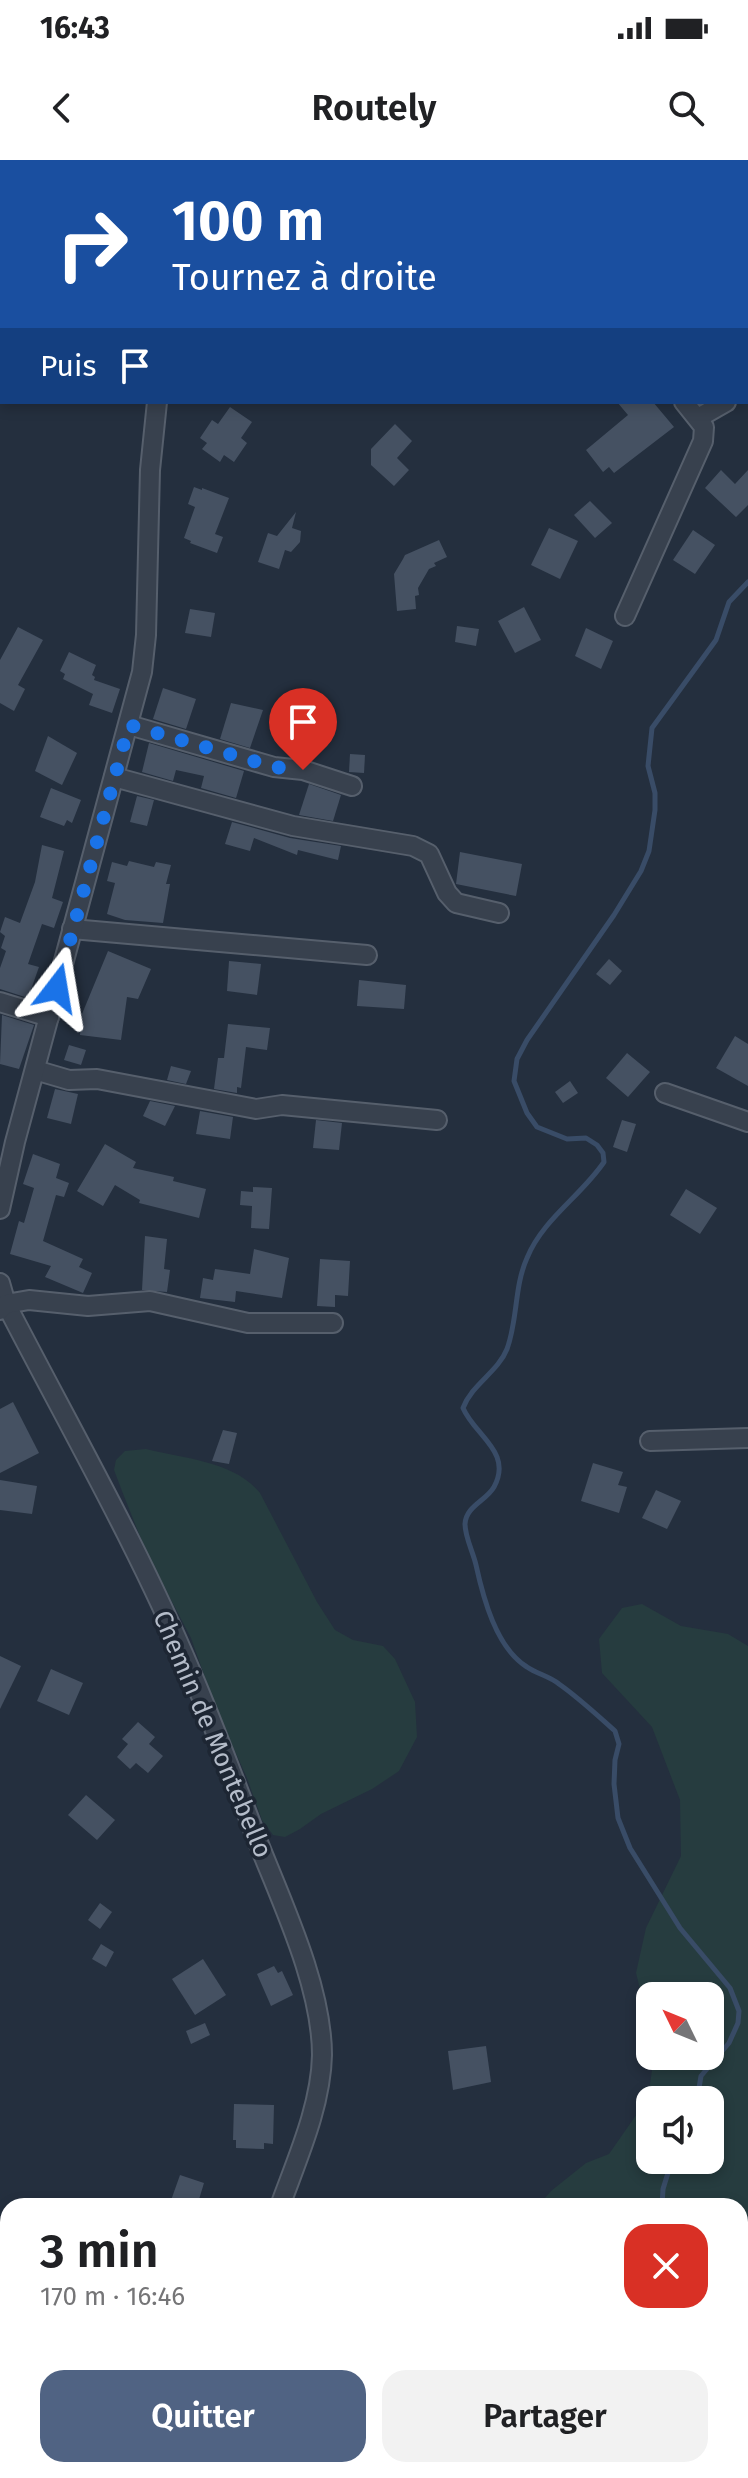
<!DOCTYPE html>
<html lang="fr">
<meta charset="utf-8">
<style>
body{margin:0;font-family:"Fira Sans",sans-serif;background:#f2f2f2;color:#202124;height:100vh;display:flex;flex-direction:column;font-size:30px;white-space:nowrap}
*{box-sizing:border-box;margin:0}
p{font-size:26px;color:#757577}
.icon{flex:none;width:44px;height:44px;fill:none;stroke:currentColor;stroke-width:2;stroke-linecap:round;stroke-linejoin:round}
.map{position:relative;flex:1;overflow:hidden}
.panel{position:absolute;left:0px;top:2038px;width:748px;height:280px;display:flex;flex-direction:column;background:#fff;border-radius:24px 24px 0 0;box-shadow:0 4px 12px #0003}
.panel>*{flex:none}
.top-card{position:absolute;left:0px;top:0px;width:748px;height:244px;box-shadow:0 4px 12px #0003;background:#1a4fa0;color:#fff;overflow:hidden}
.needle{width:52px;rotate:313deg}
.buttons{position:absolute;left:636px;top:1822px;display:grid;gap:16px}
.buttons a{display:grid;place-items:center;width:88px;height:88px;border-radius:16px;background:#fff;box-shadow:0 4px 12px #0003;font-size:40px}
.pin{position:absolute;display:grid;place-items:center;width:68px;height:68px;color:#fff;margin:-82px -34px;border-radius:50% 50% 50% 0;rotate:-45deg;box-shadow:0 0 8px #0007}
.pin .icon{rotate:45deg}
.me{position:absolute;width:88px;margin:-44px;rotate:14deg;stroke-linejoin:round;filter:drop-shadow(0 0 6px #0008)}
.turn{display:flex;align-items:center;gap:28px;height:168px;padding:0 40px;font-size:36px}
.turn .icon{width:104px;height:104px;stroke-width:2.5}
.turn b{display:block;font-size:56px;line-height:68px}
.then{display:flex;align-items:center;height:76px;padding:0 40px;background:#0003;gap:16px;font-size:30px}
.round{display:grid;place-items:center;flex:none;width:84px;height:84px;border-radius:24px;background:#f2f2f2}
.summary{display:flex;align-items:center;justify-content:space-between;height:136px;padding:0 40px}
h1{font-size:48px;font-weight:600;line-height:60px}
.primary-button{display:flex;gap:16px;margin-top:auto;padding:16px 40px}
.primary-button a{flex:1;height:92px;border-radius:24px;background:#506383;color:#fff;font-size:32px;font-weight:600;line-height:92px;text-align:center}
.primary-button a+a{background:#f2f2f2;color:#202124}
.status{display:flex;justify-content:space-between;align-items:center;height:56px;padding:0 40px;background:#fff;direction:ltr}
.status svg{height:22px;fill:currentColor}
header{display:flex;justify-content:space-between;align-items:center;height:104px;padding:0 40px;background:#fff;font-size:36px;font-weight:600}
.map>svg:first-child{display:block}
</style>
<div class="status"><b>16:43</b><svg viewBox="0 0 49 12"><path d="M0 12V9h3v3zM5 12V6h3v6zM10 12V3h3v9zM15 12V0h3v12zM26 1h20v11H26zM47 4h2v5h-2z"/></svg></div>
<header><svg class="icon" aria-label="back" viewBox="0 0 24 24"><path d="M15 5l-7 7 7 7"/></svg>Routely<svg class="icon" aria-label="search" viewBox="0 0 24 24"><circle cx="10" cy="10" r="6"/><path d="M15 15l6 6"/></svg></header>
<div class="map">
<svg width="748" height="2318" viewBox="0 0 748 2318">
<rect width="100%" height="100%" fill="#242f3e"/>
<!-- green -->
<g fill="#263c3f" fill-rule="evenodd">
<polygon points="0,0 50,2 2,2 0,119"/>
<path d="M146,1289c39,10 88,12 114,44l57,109 18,28 18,10 30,6 12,13 20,43 2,35 -18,34 -27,18 -51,25 -21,15 -15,8 -12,-2 -11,-15 -15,-42 -30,-67 -26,-73 -44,-84 -25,-63 -8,-21 2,-10 9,-9z"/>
<path d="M642,1444l39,22 47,8 20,12v832h-272l-6,-8h270v-264h-202l13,-15 35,-28 23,-9 39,-56 6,-42h56v-60h-60v33l-14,-56 10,-45 35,-72 -1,-56 -28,-73 -50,-54 -3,-34 23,-31zM650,1940h60v60h-60z"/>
</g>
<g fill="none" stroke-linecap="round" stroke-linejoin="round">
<!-- stream -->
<g stroke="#394c67" stroke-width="5">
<path d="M697,1940l4,-24 28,-33 9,-20 1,-12 -9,-23 -50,-60 -50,-80 -12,-30 -4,-34 1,-24 4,-16 -4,-13c-18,-16 -36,-33 -56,-47 -10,-8 -22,-10 -32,-17 -31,-19 -44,-70 -51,-102 -3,-13 -11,-28 -11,-41 1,-18 21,-23 29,-37 19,-35 -19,-51 -31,-79 9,-24 35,-36 44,-59 11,-30 7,-62 20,-91 16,-39 54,-62 77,-96l-1,-9 -6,-8 -11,-7 -19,1 -30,-12 -10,-14 -13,-32 3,-22 10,-19 87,-125 27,-44 8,-20 6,-41v-17l-7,-27 4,-38 64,-88 13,-38 19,-20"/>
<polyline points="662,2046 663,2029 672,2000"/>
<polyline points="649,2318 649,2310"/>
</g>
</g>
<!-- building -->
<g fill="#455162">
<polygon points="617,242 653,242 674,267 614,313 609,307 603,312 586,290 628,255"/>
<polygon points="230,247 252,262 241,278 247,283 234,302 224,295 220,302 202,289 207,283 200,278 212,260 218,264"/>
<polygon points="395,264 412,281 397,298 409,310 394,326 371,305 371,289"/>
<polygon points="721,310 735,324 748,310 748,345 736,357 705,328"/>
<polygon points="194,327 202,330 202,328 229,338 215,374 223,377 217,393 190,383 191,381 184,378 195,347 188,344"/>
<polygon points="590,341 612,363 595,378 574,355"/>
<polygon points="296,352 292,368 301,371 300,382 291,392 285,390 279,409 258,402 268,373 277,376"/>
<polygon points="549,368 578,381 560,419 531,405"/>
<polygon points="693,370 715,385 695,414 673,400"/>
<polygon points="439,380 447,397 434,403 436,406 429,409 418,428 419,435 415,436 416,449 397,451 394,414 403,399 405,395"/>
<polygon points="524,447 541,480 515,493 498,461"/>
<polygon points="190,449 215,453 211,477 185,473"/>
<polygon points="457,466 479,469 476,486 455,482"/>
<polygon points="18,467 43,480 18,525 25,529 14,551 0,543 0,500"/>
<polygon points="586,468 613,481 601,509 575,496"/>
<polygon points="69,492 96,505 92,515 95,517 94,520 120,529 112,553 89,545 93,534 63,519 65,514 60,511"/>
<polygon points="163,528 196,539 186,569 153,559"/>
<polygon points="231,543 263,550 250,588 220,579"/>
<polygon points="301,566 323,573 317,592 296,585"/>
<polygon points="48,576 77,593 62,625 35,611"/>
<polygon points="149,583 244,611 236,638 201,628 204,616 176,610 173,621 142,612"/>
<polygon points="350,594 365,595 364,613 349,612"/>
<polygon points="309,624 341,635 333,661 299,655"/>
<polygon points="51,628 81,640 72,663 67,660 64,666 40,657"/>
<polygon points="137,636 154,640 147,666 130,662"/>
<polygon points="232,662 290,678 341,686 338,700 298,690 297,695 254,678 250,691 225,684"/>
<polygon points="42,685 64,691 52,738 63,742 54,768 42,764 28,804 39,807 28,838 0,829 0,808 6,791 1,788 5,776 0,772 5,757 20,763 35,722"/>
<polygon points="460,692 522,704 516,736 456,724"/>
<polygon points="129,701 154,707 156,702 171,705 166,724 170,724 163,763 125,760 107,754 115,723 107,721 112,702 127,706"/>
<polygon points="108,791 151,809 138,839 127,837 121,880 80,875 82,854"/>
<polygon points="609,799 622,811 610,825 596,814"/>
<polygon points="229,801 261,804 257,835 227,831"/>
<polygon points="359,820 406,825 404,849 357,846"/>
<polygon points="2,855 34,865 19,909 0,904"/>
<polygon points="228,864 270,868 267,890 246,887 241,928 237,927 237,933 214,929 218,898 224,898"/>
<polygon points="735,876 748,884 748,926 716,908"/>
<polygon points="69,885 86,890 81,905 64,900"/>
<polygon points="627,893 650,912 628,937 606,918"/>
<polygon points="171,906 191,911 186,924 167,920"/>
<polygon points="570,921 578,933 563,943 555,932"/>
<polygon points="55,929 78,934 71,964 47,958"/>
<polygon points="150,941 175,946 165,966 143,956"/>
<polygon points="200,951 233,957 230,979 196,974"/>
<polygon points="316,960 342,963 339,990 313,988"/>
<polygon points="622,960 636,964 627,992 613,987"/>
<polygon points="105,984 136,1002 133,1008 174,1017 173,1021 206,1029 199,1058 139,1043 140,1040 115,1025 103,1046 77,1031"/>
<polygon points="33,994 60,1004 56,1018 69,1023 64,1037 56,1035 43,1081 83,1099 79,1107 92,1113 83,1133 45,1117 51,1106 10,1094 19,1061 24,1063 34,1028 23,1024"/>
<polygon points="253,1027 272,1028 269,1069 251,1068 252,1046 240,1045 241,1031 253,1032"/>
<polygon points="686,1029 717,1048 700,1074 670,1055"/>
<polygon points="145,1076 167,1079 164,1109 170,1110 167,1132 142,1130"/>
<polygon points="254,1089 289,1098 282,1138 236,1131 235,1142 200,1138 203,1118 213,1120 215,1109 250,1114"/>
<polygon points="320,1099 350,1101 348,1136 335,1135 335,1147 317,1146"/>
<polygon points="13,1242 39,1293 0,1313 0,1249"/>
<polygon points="223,1270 237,1273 229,1304 212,1301"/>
<polygon points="593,1303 623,1312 618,1325 627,1327 619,1353 581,1341"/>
<polygon points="0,1320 37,1326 32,1354 0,1350"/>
<polygon points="656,1330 681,1341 667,1369 642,1358"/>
<polygon points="0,1496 21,1506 0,1549"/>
<polygon points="51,1509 83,1523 69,1555 37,1541"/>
<polygon points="138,1562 155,1577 149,1584 163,1596 148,1613 136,1603 130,1609 117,1597 128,1584 122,1579"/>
<polygon points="86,1635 115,1660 97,1680 68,1655"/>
<polygon points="100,1743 112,1752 100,1769 88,1760"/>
<polygon points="101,1784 114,1792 106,1807 92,1799"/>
<polygon points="203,1799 226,1835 195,1855 172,1819"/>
<polygon points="274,1806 278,1813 282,1811 293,1835 271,1846 257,1814"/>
<polygon points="205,1863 210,1875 191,1884 186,1871"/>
<polygon points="486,1886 491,1922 453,1930 448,1891"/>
<polygon points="234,1944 274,1945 273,1984 264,1983 264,1989 236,1988 236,1980 233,1980"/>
<polygon points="180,2015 204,2023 197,2046 169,2046"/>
</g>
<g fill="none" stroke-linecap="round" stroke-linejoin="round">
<defs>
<g id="minor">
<polyline points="239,0 241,2"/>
<polyline points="480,0 481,2"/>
<polyline points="729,0 732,0"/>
<polyline points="114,2 116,0"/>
<polyline points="330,2 338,0"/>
<polyline points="746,47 748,46"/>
<polyline points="746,231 748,230"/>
<polyline points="698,258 726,242"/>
<polyline points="625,456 703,281 704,267 684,242"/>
<polyline points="129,565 274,607 303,610 352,626"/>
<polyline points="114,617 293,666 413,686 429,694 447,733 456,743 499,753"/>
<polyline points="72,769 367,795"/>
<polyline points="0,842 49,857"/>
<polyline points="35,910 69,920 97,919 256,949 282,945 437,960"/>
<polyline points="665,933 748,962"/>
<polyline points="0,1049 15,982 142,512 146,475 150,310 157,242"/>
<path d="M0,1123l6,21c63,122 132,242 185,368 24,56 45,113 67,170 25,63 64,145 64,213 -1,51 -25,104 -42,151"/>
<polyline points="0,1150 6,1144 29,1140 88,1146 150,1141 248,1163 333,1163"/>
<polyline points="650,1281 748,1278"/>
<polyline points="199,2318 201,2310"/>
</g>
</defs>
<!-- minor casing -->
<use href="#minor" stroke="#565f6c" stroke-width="22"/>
<!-- minor -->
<use href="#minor" stroke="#38414e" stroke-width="18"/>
</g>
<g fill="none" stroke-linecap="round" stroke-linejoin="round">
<!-- route -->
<polyline stroke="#1a73e8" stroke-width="14" stroke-dasharray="0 25.2" points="57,828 129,565 274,607 303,610"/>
</g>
<g text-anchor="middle" stroke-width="7" stroke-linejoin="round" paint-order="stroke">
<!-- street labels -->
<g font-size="26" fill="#b4bcc9" stroke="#1d2633">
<text transform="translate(213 1574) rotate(67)" y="9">Chemin de Montebello</text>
</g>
</g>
</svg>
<div class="buttons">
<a><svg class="needle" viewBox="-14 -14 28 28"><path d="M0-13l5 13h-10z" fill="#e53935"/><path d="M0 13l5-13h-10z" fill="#757577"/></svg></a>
<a><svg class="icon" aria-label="sound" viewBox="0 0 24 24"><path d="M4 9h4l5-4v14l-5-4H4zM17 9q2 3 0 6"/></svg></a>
</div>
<div class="pin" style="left:303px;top:610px;background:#d93025"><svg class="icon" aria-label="arrive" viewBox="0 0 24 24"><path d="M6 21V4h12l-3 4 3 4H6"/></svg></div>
<svg class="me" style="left:57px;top:828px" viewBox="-20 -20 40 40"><path d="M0-17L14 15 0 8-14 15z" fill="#1a73e8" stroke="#fff" stroke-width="4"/></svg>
<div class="top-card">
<div class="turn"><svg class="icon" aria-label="right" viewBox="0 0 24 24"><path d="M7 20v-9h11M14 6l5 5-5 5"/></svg><div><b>100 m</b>Tournez à droite</div></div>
<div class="then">Puis<svg class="icon" aria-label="arrive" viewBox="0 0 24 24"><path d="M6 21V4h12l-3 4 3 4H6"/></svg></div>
</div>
<section class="panel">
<div class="summary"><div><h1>3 min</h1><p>170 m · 16:46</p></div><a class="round" style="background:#d93025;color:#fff"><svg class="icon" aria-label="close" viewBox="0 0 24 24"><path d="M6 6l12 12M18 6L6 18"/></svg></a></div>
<div class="primary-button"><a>Quitter</a><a>Partager</a></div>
</section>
</div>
